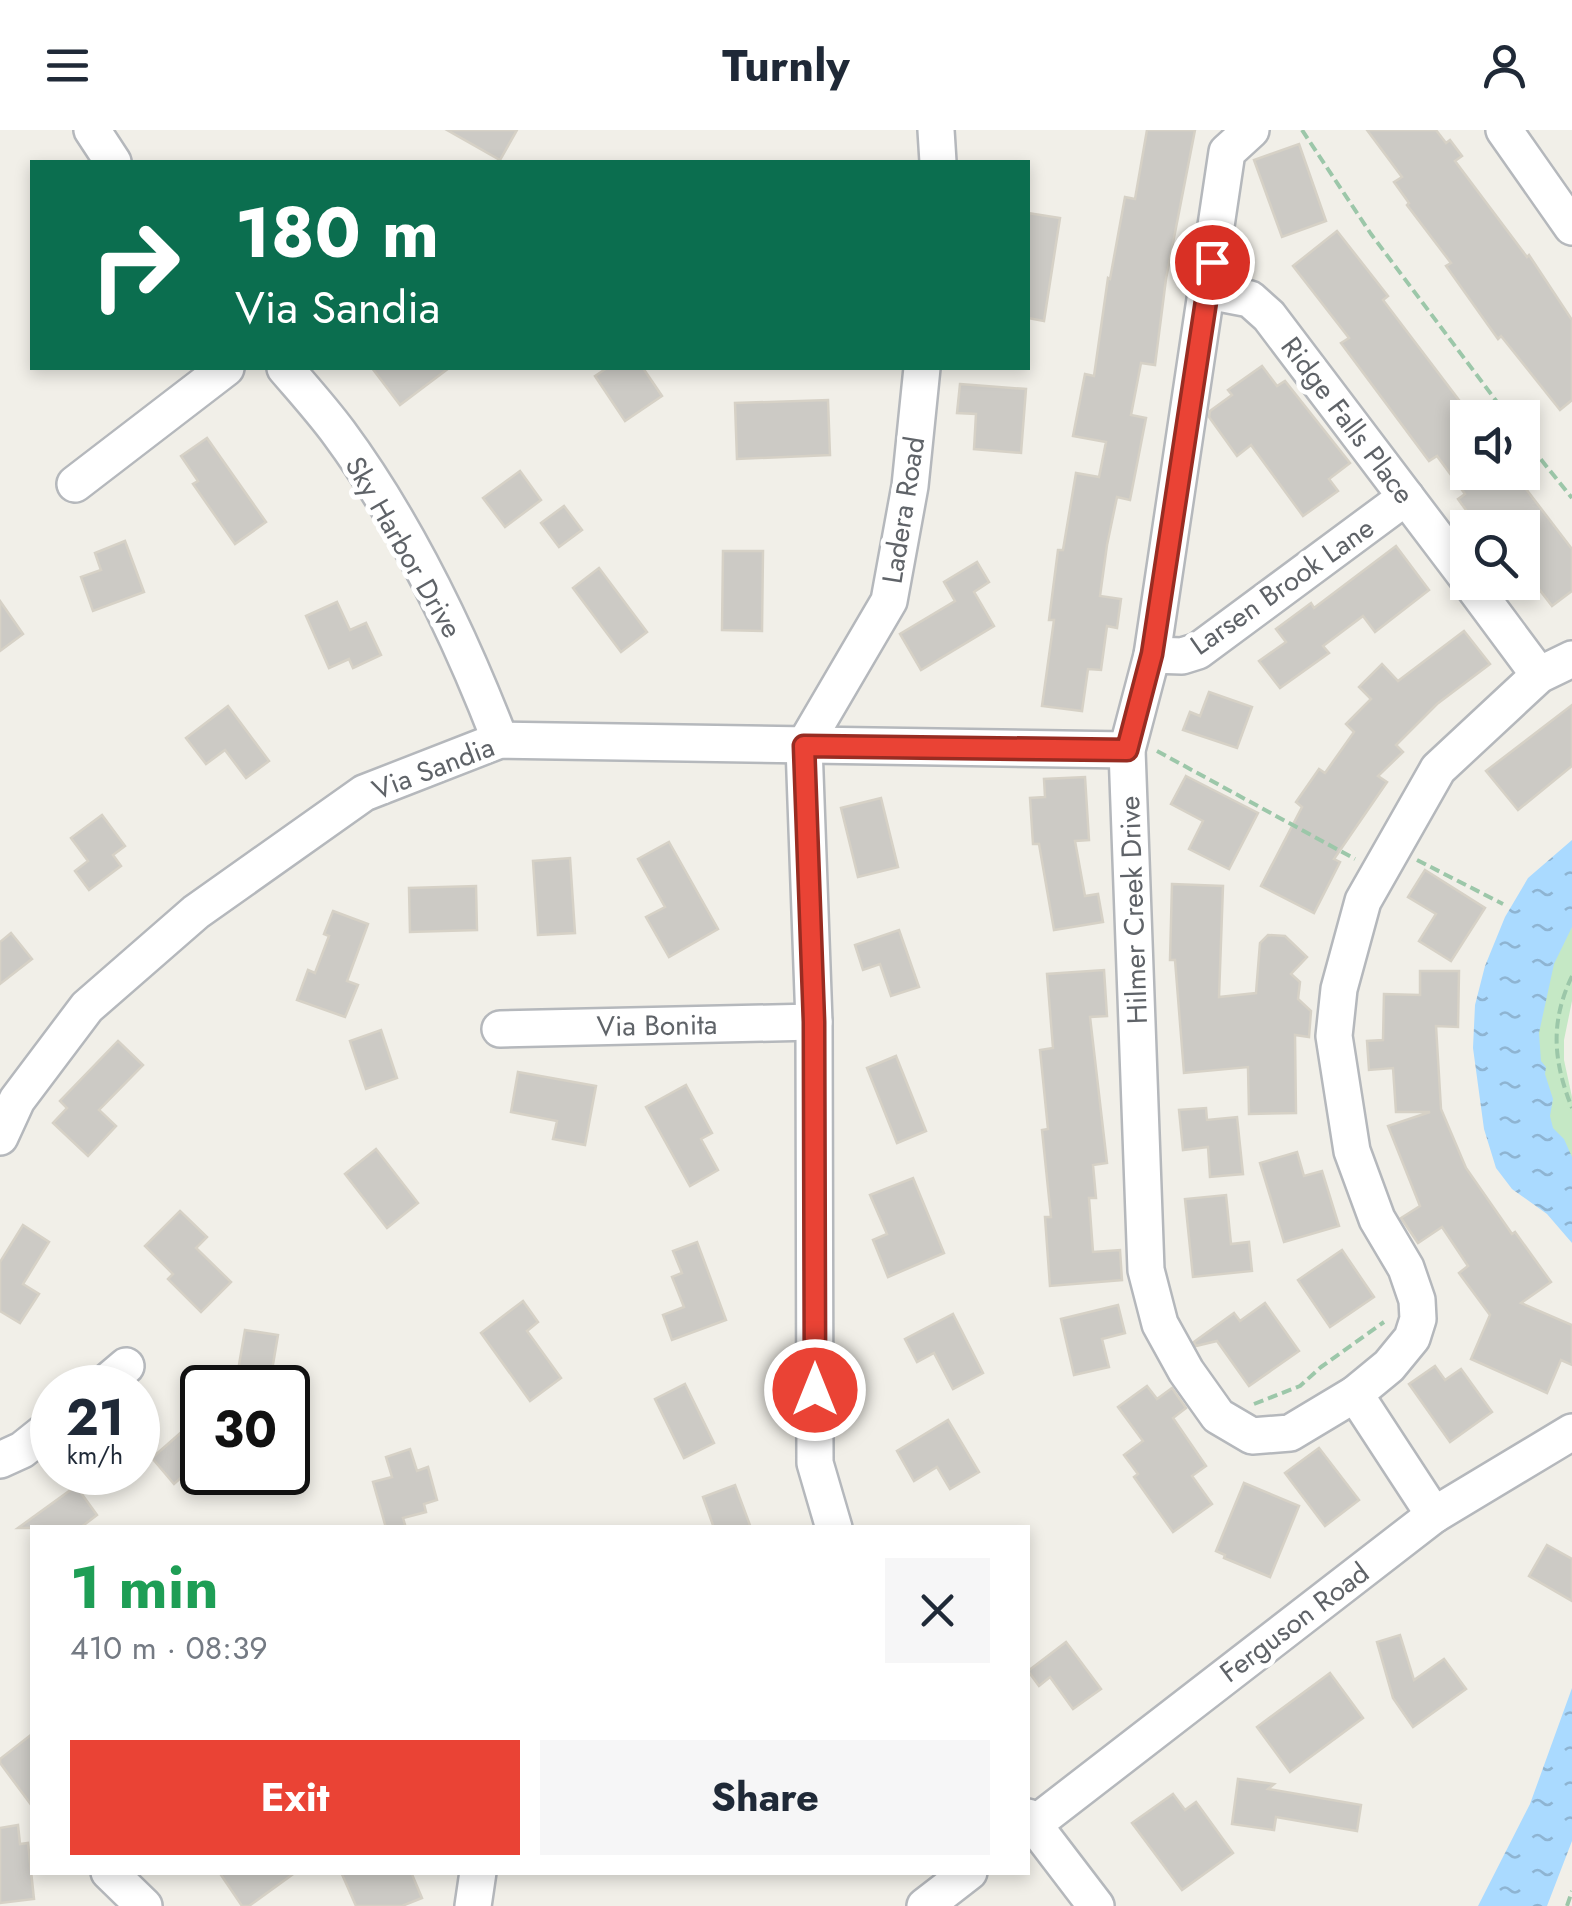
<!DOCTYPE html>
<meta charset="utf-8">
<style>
body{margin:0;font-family:Jost,sans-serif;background:#f6f6f7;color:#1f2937;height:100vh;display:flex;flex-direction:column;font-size:38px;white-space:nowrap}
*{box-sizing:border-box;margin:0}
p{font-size:32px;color:#747a83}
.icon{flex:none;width:55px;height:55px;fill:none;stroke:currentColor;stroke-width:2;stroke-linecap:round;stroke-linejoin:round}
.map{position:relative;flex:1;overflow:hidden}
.details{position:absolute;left:30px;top:1395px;width:1000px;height:350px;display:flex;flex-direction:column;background:#fff;border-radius:0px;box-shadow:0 5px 15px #0003}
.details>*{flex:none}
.guide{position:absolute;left:30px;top:30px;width:1000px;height:210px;border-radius:0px;box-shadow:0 5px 15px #0003;background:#0b6e4f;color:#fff;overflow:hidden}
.buttons{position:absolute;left:1450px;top:270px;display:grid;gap:20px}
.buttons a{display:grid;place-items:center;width:90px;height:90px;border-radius:0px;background:#fff;box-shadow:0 5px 15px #0003;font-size:50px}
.speed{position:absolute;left:30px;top:1235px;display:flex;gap:20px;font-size:50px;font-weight:700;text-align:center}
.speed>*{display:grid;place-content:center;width:130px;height:130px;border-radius:50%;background:#fff;box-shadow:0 5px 15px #0003;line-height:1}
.speed small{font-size:25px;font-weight:400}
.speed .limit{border:5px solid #111;border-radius:15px;background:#fff;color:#111}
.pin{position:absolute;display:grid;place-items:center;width:85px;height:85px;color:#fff;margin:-42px;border:5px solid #fff;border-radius:50%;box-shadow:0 2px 10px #0007}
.me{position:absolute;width:110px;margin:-55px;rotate:0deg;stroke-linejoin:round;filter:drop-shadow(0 0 8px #0008)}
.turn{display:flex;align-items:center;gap:35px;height:210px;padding:0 40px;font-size:45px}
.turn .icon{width:130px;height:130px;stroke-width:2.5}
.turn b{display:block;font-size:70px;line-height:85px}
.round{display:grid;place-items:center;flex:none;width:105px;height:105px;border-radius:0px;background:#f6f6f7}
.overview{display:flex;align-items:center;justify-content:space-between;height:170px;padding:0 40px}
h1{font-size:60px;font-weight:700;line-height:75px;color:#1e9e55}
.button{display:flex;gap:20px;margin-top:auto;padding:20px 40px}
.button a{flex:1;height:115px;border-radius:0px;background:#ea4335;color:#fff;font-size:40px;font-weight:700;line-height:115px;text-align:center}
.button a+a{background:#f6f6f7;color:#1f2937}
header{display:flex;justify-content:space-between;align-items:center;height:130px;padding:0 40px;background:#fff;font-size:45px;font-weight:700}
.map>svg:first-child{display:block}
</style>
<header><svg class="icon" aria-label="menu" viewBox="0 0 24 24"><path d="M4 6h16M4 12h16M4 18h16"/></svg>Turnly<svg class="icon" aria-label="person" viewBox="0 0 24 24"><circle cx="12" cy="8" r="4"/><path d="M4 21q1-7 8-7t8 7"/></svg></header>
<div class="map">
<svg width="1572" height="1776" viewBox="0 0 1572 1776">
<defs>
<pattern id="water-ripples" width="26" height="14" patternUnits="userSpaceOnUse" patternTransform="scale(2.5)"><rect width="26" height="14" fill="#aadaff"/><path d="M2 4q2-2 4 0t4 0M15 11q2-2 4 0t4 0" fill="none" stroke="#8eb4d2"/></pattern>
</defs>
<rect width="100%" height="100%" fill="#f1efe8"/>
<!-- park -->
<polygon fill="#c5e8c5" points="1572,760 1572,871 1564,910 1564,930 1572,967 1572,1066 1513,955"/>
<!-- water -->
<g fill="url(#water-ripples)">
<polygon points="1572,710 1572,797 1554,834 1539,903 1541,931 1546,937 1545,944 1553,969 1550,986 1553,998 1564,1009 1572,1027 1572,1113 1547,1084 1512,1059 1496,1038 1484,999 1473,918 1475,875 1485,836 1505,787 1528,748"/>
<polygon points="1572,1558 1572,1711 1547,1776 1478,1776 1530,1674"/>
</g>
<!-- building -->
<g fill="#cccac5" stroke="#d6d1c6" stroke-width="2.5">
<polygon points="447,0 517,0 500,30"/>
<polygon points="1147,0 1195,0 1166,149 1155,235 1141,233 1131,285 1146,288 1130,370 1117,367 1107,415 1100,466 1121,469 1117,498 1107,496 1101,540 1088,539 1082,581 1042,576 1054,490 1049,490 1058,420 1063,420 1076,343 1099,347 1106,312 1073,306 1085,244 1094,246 1108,148 1110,149 1125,67 1135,69"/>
<polygon points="1367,0 1436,0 1446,13 1450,10 1462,26 1455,31 1527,127 1529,125 1572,190 1572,270 1560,280 1501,206 1498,209 1446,136 1451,133 1407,75 1409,73 1394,52 1402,47"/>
<polygon points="1299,14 1326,91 1282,107 1254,30"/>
<polygon points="1028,83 1060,88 1044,191 1028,188"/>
<polygon points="1337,101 1388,166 1383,170 1468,282 1468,342 1513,342 1572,419 1572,461 1552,476 1522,437 1522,398 1479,398 1458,369 1465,364 1437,326 1429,331 1341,213 1349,208 1293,136"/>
<polygon points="1262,236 1277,256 1285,251 1350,333 1329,349 1338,361 1303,386 1251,315 1237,326 1209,287 1210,281 1232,265 1228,260"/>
<polygon points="372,238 449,238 400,275"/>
<polygon points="607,238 643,238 662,266 625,291 595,246"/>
<polygon points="960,254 1026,259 1021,323 974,319 976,284 957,283"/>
<polygon points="828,270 830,325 737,329 735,273"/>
<polygon points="207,308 266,392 235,414 193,354 198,351 181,326"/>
<polygon points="520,341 541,370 505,397 483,368"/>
<polygon points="564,376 582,400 559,417 541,393"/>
<polygon points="125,411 144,462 93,481 81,447 101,440 95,423"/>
<polygon points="1396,416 1429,460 1375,502 1363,486 1323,516 1329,523 1280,558 1259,531 1286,512 1276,499 1311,473 1314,478"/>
<polygon points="723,421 763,421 762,501 722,500"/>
<polygon points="977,432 989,452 974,462 994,496 921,540 900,504 955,471 944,452"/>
<polygon points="599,438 647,502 621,522 573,458"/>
<polygon points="0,471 23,504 0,521"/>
<polygon points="337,472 350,500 366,493 381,525 353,538 349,529 329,538 306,486"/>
<polygon points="1464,501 1490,534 1437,574 1396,615 1403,622 1378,646 1387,652 1334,729 1340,732 1314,783 1261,756 1302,677 1296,672 1319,639 1325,643 1354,602 1346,594 1371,569 1359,557 1382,534 1398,551"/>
<polygon points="1209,562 1252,577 1237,618 1183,600 1190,582 1200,586"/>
<polygon points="1572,575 1572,636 1518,680 1486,641"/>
<polygon points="228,576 269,631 246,648 225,620 206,634 186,608"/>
<polygon points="1186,646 1258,683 1229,739 1189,719 1203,691 1171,674"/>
<polygon points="1085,647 1089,710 1075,711 1085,766 1098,764 1103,792 1054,800 1039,714 1033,714 1030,668 1045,667 1044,649"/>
<polygon points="881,668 898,737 858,747 841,678"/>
<polygon points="102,685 125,716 113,725 121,736 89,760 75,741 88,731 71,708"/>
<polygon points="669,712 718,799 669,827 646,787 665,777 638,729"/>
<polygon points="570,728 575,803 538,805 533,731"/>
<polygon points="1425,740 1485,778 1451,831 1419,811 1436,784 1408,767"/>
<polygon points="1172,754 1223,756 1219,867 1256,863 1260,813 1268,805 1285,806 1307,827 1291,844 1300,852 1298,869 1311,881 1309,907 1295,905 1296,983 1249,984 1248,937 1184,943 1175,830 1170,830"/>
<polygon points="476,756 477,800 410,802 409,758"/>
<polygon points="333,781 368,794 347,851 358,855 345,887 297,870 308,840 315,843 329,806 324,804"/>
<polygon points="899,800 919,857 891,866 880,834 863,840 855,815"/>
<polygon points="11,803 32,829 0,854 0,812"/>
<polygon points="1104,840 1107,886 1090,887 1107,1033 1093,1035 1096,1068 1089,1068 1093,1122 1120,1120 1122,1150 1050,1156 1045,1087 1051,1087 1042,1000 1048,999 1040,920 1053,918 1047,844"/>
<polygon points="1420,841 1459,841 1458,897 1436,896 1441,979 1466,1038 1512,1104 1515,1102 1551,1152 1521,1173 1572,1195 1572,1235 1561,1230 1547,1263 1471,1229 1490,1185 1459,1143 1468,1136 1442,1097 1418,1113 1401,1088 1420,1076 1388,996 1430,982 1396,982 1393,938 1369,940 1367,911 1383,910 1384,864 1420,865"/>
<polygon points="381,900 397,948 366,959 350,911"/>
<polygon points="118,911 143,935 99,980 116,996 88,1026 53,993 67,978 60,971"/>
<polygon points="896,926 926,1001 897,1013 867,938"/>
<polygon points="518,942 596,956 585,1015 553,1009 557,991 511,982"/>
<polygon points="686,955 712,1003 701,1009 718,1040 690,1056 646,977"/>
<polygon points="1206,978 1207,990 1237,987 1243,1044 1210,1047 1208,1017 1183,1020 1179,980"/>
<polygon points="376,1019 418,1073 387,1098 345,1044"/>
<polygon points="1297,1022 1304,1046 1322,1041 1339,1096 1284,1112 1260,1033"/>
<polygon points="913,1048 944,1123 888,1147 873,1110 887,1104 870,1065"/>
<polygon points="1226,1065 1231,1114 1249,1112 1252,1141 1193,1147 1185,1069"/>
<polygon points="180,1081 207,1107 196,1118 231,1152 201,1182 168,1149 173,1144 145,1116"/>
<polygon points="23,1095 49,1112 23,1154 39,1164 20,1193 0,1181 0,1132"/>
<polygon points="697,1112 726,1190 672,1210 663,1185 684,1177 672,1147 682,1143 673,1121"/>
<polygon points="1342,1120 1374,1167 1330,1197 1298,1150"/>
<polygon points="523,1171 538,1192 527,1201 561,1248 530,1271 481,1203"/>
<polygon points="1265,1173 1299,1221 1249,1256 1217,1211 1196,1216 1194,1212 1234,1183 1240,1191"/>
<polygon points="1118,1175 1125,1203 1102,1209 1109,1237 1074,1245 1061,1189"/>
<polygon points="953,1184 983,1243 953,1259 934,1223 917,1232 905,1209"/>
<polygon points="245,1200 278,1205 269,1258 235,1258"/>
<polygon points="1435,1236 1445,1250 1461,1239 1492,1282 1450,1312 1409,1254"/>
<polygon points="685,1254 714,1313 684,1328 655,1269"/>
<polygon points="1147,1256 1157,1269 1172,1258 1186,1278 1173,1288 1206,1336 1192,1346 1212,1374 1173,1402 1134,1347 1138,1344 1124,1325 1143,1311 1118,1277"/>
<polygon points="202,1284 202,1329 174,1354 152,1328"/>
<polygon points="948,1290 979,1342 950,1359 937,1337 914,1351 897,1321"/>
<polygon points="1319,1318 1359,1370 1325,1396 1285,1343"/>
<polygon points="410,1319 417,1341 428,1337 437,1370 424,1374 426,1382 403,1388 406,1398 386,1398 373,1352 392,1347 386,1327"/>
<polygon points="1244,1353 1299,1376 1270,1447 1224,1428 1225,1425 1216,1421"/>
<polygon points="735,1355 751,1398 714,1398 703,1367"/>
<polygon points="76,1356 97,1385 80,1398 18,1398"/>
<polygon points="1547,1415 1572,1429 1572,1471 1529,1446"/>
<polygon points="1400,1505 1414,1550 1444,1529 1466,1559 1413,1597 1393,1568 1377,1512"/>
<polygon points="1066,1512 1101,1559 1073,1579 1050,1547 1039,1556 1028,1541"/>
<polygon points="1330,1543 1363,1588 1290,1642 1257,1597"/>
<polygon points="32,1604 32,1676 0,1633 0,1629"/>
<polygon points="1238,1649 1274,1654 1268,1659 1361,1675 1357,1701 1276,1687 1274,1700 1232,1694"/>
<polygon points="1173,1664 1185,1680 1196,1672 1233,1723 1182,1760 1132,1693"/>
<polygon points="18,1695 20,1714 28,1713 34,1769 0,1773 0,1698"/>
<polygon points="219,1742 296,1742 249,1776 242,1776"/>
<polygon points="341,1742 411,1742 422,1768 402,1776 356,1776"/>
</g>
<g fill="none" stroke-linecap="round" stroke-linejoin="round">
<defs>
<g id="minor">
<polyline points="92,0 113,32"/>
<polyline points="936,0 938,32"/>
<polyline points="1251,0 1227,22 1152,525 1127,620 1146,1140 1160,1194 1186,1241 1218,1286 1252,1306 1290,1303 1355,1264 1389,1236 1412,1208 1418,1189 1417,1170 1406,1138 1377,1089 1352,1021 1334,906 1339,859 1363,771 1438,639 1539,545 1572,529"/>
<polyline points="1504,0 1572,97"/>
<polyline points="1208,161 1250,169 1269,186 1468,449"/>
<path d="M285,238c18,21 37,42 54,65 68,92 120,201 161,307"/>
<polyline points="75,354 226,238"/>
<polyline points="1470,452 1539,545"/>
<polyline points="1152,525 1182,526 1198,521 1406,367"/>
<polyline points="500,899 814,892"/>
<polyline points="0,1007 17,970 87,877 196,782 364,663 500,610 1127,620"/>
<polyline points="100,1258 126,1236"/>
<polyline points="1355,1264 1434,1385"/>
<polyline points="0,1330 22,1320 52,1296"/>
<polyline points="834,1398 815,1333 814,892 804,616 889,471 910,356 922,238"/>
<polyline points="1028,1687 1096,1776"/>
<polyline points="1028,1699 1434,1385 1572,1302"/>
<polyline points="109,1742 144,1776"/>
<polyline points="473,1776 478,1742"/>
<polyline points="925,1776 969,1742"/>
</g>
</defs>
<!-- minor casing -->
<use href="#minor" stroke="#b5b8bc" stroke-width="40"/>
<!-- path -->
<g stroke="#9cc7a9" stroke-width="4" stroke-dasharray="10 5" stroke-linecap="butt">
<polyline points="1302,0 1371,104 1509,288"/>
<polyline points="1522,306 1572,368"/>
<polyline points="1157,621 1355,729"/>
<polyline points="1417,730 1503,774"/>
<path d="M1572,846c-22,46 -19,85 0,132"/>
<polyline points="1254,1274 1300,1256 1321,1237 1384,1192"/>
<polyline points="1567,1776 1572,1761"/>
</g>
<!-- minor -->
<use href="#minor" stroke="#fff" stroke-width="35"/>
</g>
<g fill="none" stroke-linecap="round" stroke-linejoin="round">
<defs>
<polyline id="route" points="815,1260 814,892 804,616 1127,620 1152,524 1212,132"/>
</defs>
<!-- route casing -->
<use href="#route" stroke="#982c22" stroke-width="25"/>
<!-- route -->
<use href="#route" stroke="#ea4335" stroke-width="18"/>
</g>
<g text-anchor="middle" stroke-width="10" stroke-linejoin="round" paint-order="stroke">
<!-- street labels -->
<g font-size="28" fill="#5f6368" stroke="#fff">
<text transform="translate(1348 290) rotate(53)" y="10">Ridge Falls Place</text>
<text transform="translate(903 380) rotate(-81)" y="10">Ladera Road</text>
<text transform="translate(404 417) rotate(60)" y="10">Sky Harbor Drive</text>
<text transform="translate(1282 456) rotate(-35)" y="10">Larsen Brook Lane</text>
<text transform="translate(433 638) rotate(-21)" y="10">Via Sandia</text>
<text transform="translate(1133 780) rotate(-92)" y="10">Hilmer Creek Drive</text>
<text transform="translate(657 895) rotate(-1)" y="10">Via Bonita</text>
<text transform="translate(1294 1492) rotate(-37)" y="10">Ferguson Road</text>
</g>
</g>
</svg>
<div class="buttons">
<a><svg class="icon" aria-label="sound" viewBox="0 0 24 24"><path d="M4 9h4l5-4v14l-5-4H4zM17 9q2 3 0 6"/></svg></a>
<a><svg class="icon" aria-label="search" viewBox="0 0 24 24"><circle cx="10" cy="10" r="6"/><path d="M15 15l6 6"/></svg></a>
</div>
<div class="speed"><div>21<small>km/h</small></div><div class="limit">30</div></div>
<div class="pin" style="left:1212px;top:132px;background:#d93025"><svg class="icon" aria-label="arrive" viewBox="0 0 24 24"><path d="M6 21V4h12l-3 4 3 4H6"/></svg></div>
<svg class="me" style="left:815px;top:1260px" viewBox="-20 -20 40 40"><circle r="17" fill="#ea4335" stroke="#fff" stroke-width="3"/><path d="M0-11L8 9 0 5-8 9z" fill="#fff"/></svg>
<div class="guide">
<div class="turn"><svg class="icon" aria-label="right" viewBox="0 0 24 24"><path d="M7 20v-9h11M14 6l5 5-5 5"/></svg><div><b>180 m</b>Via Sandia</div></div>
</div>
<section class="details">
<div class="overview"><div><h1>1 min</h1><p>410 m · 08:39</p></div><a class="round"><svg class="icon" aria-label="close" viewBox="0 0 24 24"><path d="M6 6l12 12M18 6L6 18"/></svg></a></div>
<div class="button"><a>Exit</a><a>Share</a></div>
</section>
</div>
